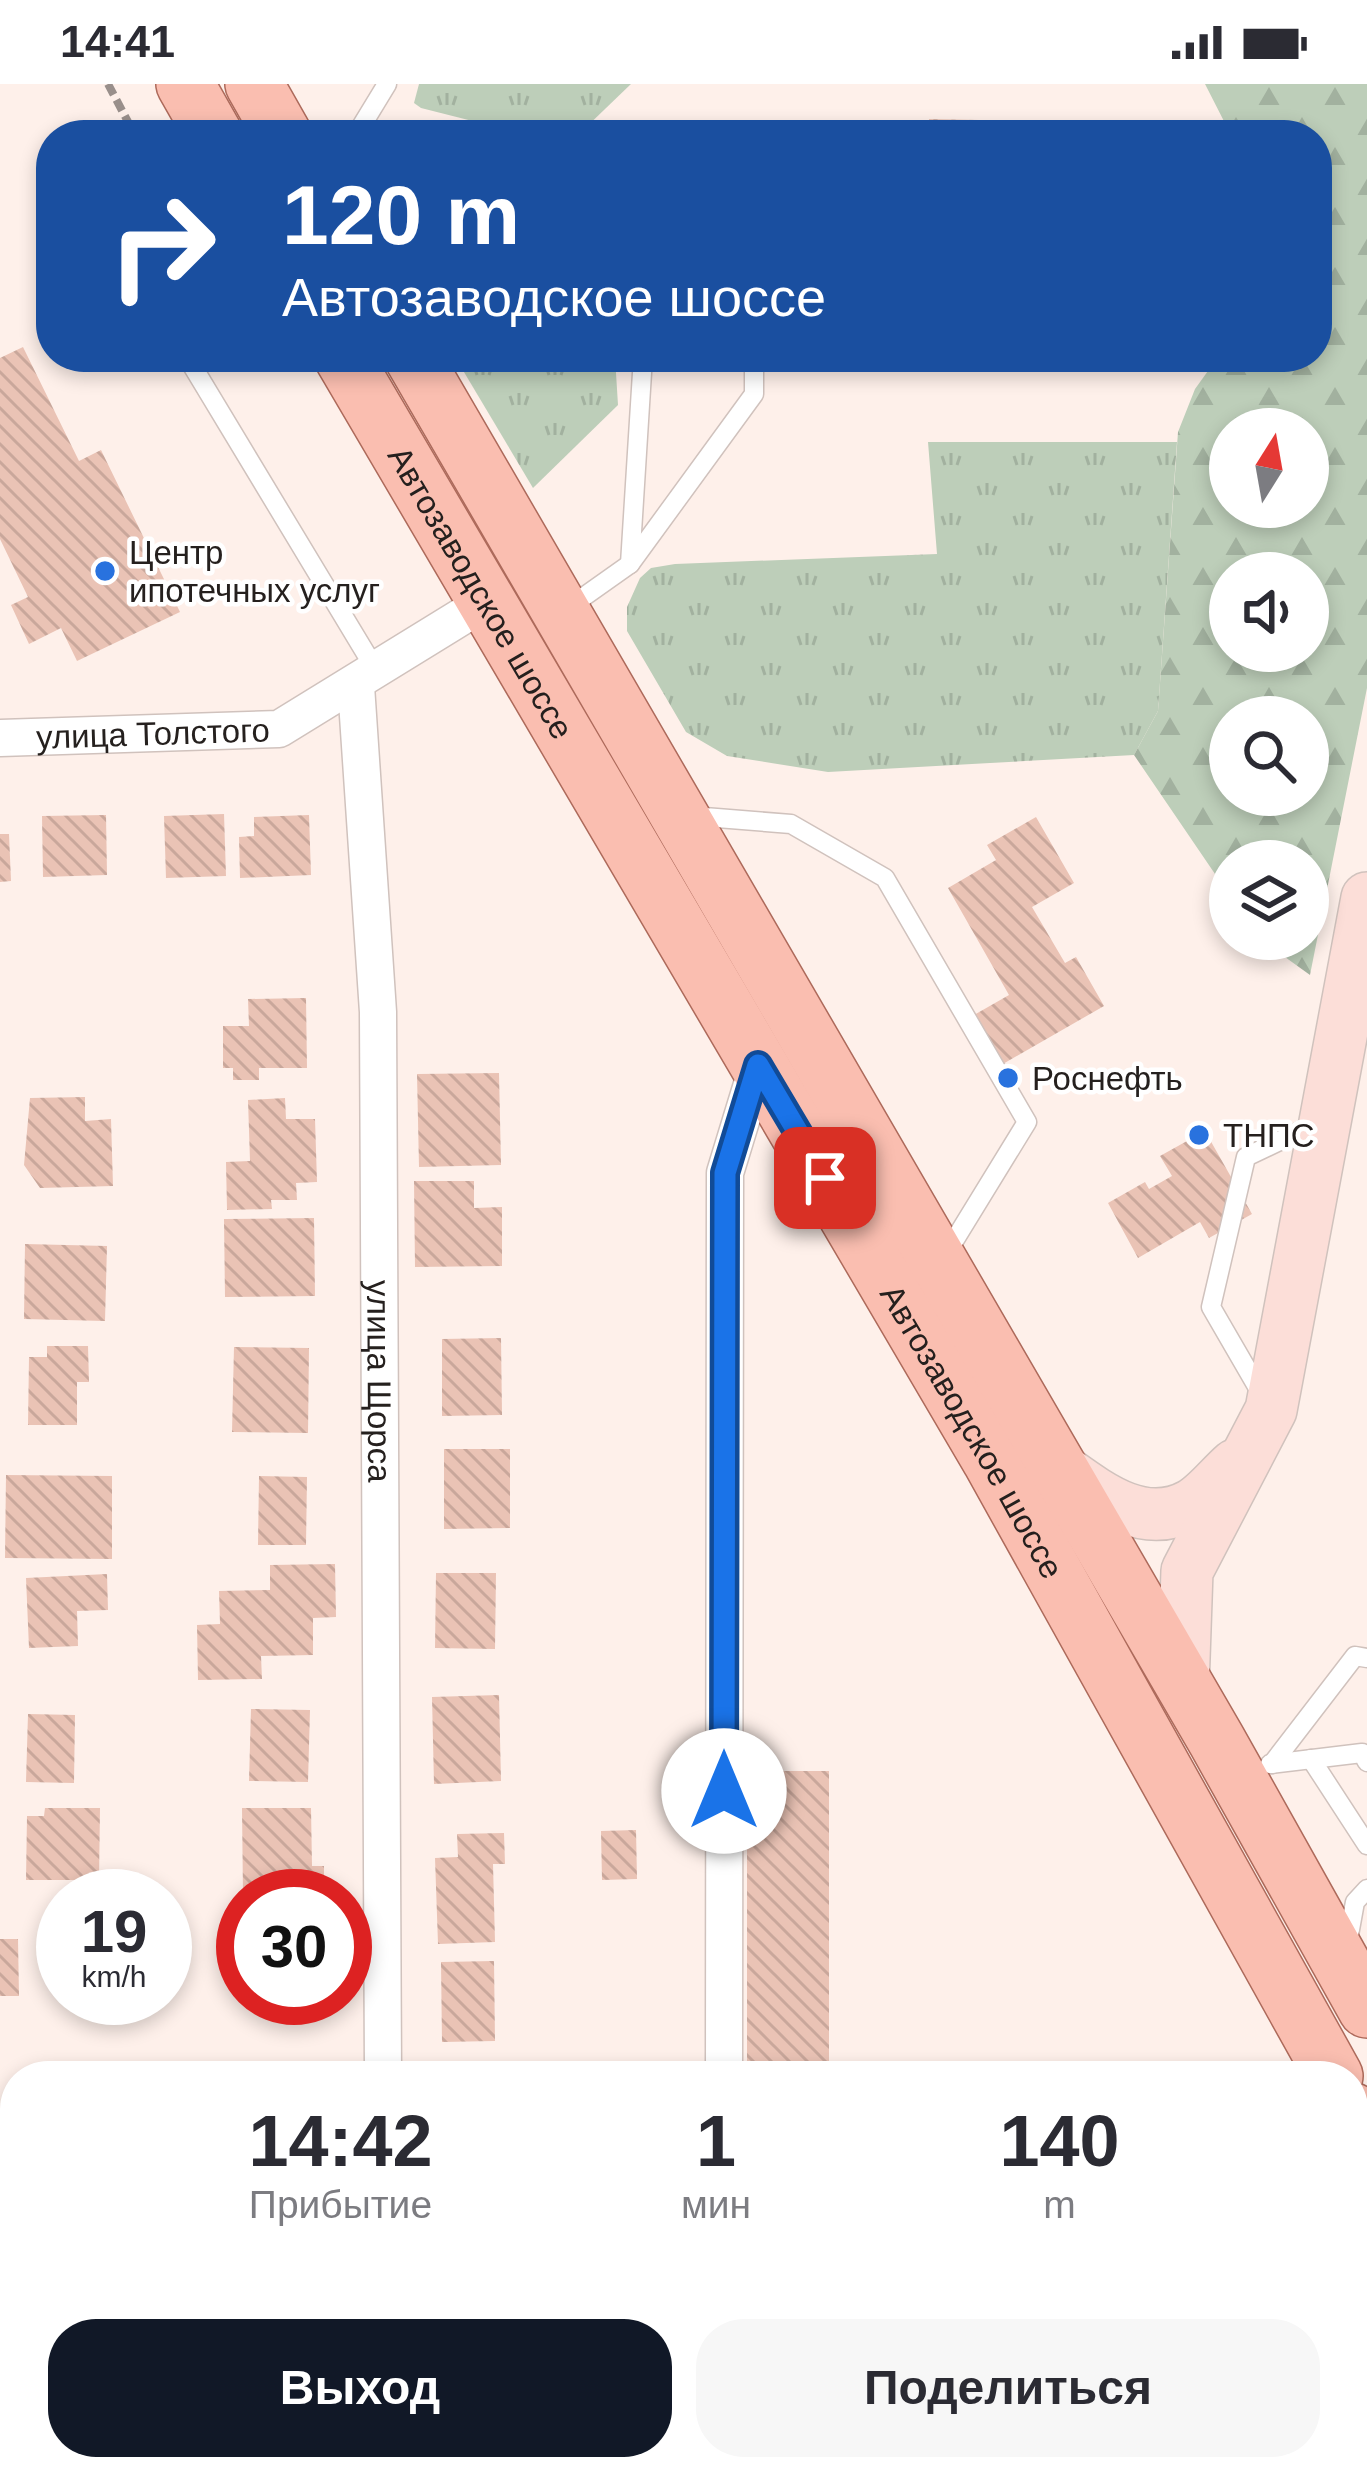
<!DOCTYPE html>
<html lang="ru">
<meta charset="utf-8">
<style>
body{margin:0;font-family:Arial,sans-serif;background:#f7f7f7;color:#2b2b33;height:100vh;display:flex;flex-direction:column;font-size:45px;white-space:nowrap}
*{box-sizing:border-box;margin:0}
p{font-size:39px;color:#7c7c81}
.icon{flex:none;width:66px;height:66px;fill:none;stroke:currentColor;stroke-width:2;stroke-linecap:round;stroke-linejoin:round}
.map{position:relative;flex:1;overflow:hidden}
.details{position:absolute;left:0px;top:1977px;width:1368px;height:420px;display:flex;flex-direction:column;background:#fff;border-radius:48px 48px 0 0;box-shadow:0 6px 18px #0003}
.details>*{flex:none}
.guide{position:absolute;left:36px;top:36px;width:1296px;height:252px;border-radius:48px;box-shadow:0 6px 18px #0003;background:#1a4fa0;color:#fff;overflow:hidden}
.needle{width:78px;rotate:11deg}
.fabs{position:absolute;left:1209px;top:324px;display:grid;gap:24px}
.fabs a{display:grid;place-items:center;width:120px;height:120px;border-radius:50%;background:#fff;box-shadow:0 6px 18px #0003;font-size:60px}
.speed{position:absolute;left:36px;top:1785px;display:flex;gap:24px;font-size:60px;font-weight:700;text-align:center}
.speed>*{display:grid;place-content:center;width:156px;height:156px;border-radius:50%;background:#fff;box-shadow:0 6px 18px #0003;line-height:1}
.speed small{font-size:30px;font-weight:400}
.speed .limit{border:18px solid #d22;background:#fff;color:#111}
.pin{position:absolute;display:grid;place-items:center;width:102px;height:102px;color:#fff;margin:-51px;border-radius:24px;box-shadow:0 6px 18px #0006}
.me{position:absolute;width:132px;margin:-66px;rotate:0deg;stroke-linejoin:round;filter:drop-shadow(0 0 9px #0008)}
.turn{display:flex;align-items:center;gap:42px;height:252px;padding:0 48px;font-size:54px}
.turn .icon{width:156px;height:156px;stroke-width:2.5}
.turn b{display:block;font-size:84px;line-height:102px}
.eta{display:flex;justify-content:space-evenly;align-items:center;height:204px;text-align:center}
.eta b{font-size:72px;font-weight:700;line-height:84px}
.action{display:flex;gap:24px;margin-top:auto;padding:24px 48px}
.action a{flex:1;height:138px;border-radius:48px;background:#111827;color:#fff;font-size:48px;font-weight:700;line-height:138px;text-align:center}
.action a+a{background:#f7f7f7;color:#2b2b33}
.status{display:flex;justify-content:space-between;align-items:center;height:84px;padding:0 60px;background:#fff;direction:ltr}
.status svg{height:33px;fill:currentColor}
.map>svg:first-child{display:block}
</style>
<div class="status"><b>14:41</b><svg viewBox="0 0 49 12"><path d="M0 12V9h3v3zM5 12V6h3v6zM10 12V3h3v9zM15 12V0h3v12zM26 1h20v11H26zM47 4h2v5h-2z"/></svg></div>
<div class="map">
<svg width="1367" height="2397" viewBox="0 0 1367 2397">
<defs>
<pattern id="grass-tufts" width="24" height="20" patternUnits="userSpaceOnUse" patternTransform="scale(3)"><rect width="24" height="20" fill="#bdceb9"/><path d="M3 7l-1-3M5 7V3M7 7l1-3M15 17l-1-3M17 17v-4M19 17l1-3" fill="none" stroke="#a2b19f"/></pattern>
<pattern id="forest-firs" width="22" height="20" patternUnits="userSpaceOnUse" patternTransform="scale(3)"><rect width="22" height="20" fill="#bdceb9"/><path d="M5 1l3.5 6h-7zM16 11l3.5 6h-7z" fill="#a2b19f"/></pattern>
<pattern id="building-back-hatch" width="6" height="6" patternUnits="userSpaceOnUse" patternTransform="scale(3)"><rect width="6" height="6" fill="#eac3b5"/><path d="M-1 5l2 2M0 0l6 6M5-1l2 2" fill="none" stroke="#c9a79b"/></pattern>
</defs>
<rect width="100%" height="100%" fill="#fef0ea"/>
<!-- grass -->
<g fill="url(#grass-tufts)">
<polygon points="419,0 631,0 578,51 528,51 421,24 414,19"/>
<polygon points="455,273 615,273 618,321 533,404"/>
<polygon points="928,358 1177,358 1158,627 1134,671 828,688 727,672 686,648 627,547 627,523 640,494 651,484 675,480 937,470"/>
</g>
<!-- forest -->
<path fill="url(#forest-firs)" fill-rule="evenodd" d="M1205,0h162v604l-57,287 -50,-36h48v-78h-78v35l-96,-141 24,-44 20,-279 17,-43 23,-32h99v-222h-86zM1230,345h78v78h-78zM1230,489h78v78h-78zM1230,633h78v78h-78z"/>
<!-- building -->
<g fill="url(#building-back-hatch)">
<polygon points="929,35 1038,37 1038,51 929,51"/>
<polygon points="23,263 79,377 101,366 180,528 77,577 61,544 29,560 11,521 28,513 0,455 0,274"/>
<polygon points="224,730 226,792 166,794 164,732"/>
<polygon points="106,731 107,791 43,793 42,732"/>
<polygon points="309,731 311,791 240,794 239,753 254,752 254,733"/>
<polygon points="1036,733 1074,799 1032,823 1065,879 1076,873 1104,922 989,988 960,939 1009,911 948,804 996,776 987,761"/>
<polygon points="0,750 9,750 11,797 0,798"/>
<polygon points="306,914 307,984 259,984 259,996 233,996 233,984 223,984 223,942 249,942 248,915"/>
<polygon points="499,989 501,1081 419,1083 417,990"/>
<polygon points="85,1013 85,1037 111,1035 113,1102 40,1104 24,1081 30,1014"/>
<polygon points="285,1014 286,1035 315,1035 317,1098 296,1099 297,1116 271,1116 272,1125 227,1126 226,1078 250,1077 248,1016"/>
<polygon points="1205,1047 1252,1130 1209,1154 1200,1138 1138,1174 1108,1119 1145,1098 1149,1105 1172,1092 1160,1072"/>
<polygon points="414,1097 474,1097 474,1124 502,1123 502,1182 415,1183"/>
<polygon points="314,1134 315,1212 225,1213 224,1135"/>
<polygon points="25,1160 107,1162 105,1237 24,1235"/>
<polygon points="501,1254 502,1331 442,1332 442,1255"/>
<polygon points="47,1262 88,1262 89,1298 77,1298 77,1341 28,1341 29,1273 47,1273"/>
<polygon points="234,1263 309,1264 308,1349 232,1348"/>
<polygon points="444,1365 510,1365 510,1444 444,1445"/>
<polygon points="6,1391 112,1392 112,1475 5,1474"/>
<polygon points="259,1392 307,1393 306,1461 258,1461"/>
<polygon points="335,1480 336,1533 313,1534 313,1571 261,1572 262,1595 198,1596 197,1541 220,1540 219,1507 270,1506 270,1481"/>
<polygon points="436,1489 496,1489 495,1565 435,1564"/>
<polygon points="107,1490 108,1526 77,1527 78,1562 29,1564 26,1494"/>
<polygon points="499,1611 501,1697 434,1700 432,1613"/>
<polygon points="251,1625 310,1626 308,1698 249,1697"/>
<polygon points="28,1630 75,1631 74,1699 26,1698"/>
<rect x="747" y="1687" width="82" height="305"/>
<polygon points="45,1724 100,1724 99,1796 26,1796 27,1732 44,1732"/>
<polygon points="242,1724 311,1724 312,1782 324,1782 324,1812 243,1812"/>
<polygon points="636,1746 637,1795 602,1796 601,1747"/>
<polygon points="504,1749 505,1780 493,1780 495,1858 438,1860 435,1774 458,1773 457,1750"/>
<polygon points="0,1855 18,1855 19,1912 0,1912"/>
<polygon points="494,1877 495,1957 442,1958 441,1878"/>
<polygon points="15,2054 15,2091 5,2092 6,2119 0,2119 0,2055"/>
<polygon points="0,2274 6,2274 8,2340 0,2340"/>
</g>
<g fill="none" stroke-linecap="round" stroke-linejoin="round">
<defs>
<g id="service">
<polyline points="356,51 387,0"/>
<polyline points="187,273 377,588"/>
<polyline points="630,480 643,273"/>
<polyline points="565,526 630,480 754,310 754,273"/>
<polyline points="692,732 791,740 885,794 1027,1038 946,1170"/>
<polyline points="1262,1311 1211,1223 1246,1073 1315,1040"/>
<polyline points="1311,1675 1367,1761"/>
<polyline points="1270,1680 1362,1669 1367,1678"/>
<polyline points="1272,1680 1355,1572 1367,1574"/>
<polyline points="1347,1862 1355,1818 1367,1805"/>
</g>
<g id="minor">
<path id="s1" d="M356,602l22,326 5,1064"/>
<path id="s2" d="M0,654l279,-9 208,-128"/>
<polyline points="724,1992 725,1089 758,981"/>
<polyline points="0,2200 15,2199"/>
<polyline points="388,2382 388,2397"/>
<polyline points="789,2382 789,2397"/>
<polyline points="1223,2397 1224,2382"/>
</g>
<g id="secondary">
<path d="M1058,1383c38,27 84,65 133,38 16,-9 30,-28 44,-40"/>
<polyline points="1183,1603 1187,1487 1271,1326 1367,814"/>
</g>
<g id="primary">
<polyline points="185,0 214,51"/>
<polyline points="254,0 283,51"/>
<path id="s3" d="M343,273l648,1103 343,616"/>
<polyline points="413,273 1217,1657 1367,1925"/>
<polyline points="1353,2028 1367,2051"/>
</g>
</defs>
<!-- service casing -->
<use href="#service" stroke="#d0c2bd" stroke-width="21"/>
<!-- minor casing -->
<use href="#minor" stroke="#d0c2bd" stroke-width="39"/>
<!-- secondary casing -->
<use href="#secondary" stroke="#d0c2bd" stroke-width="54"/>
<!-- primary casing -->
<use href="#primary" stroke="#ad6a5b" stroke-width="60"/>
<!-- path -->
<polyline stroke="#998f8b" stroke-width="8" stroke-dasharray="12 6" stroke-linecap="butt" points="108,0 135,51"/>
<!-- service -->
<use href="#service" stroke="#fff" stroke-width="18"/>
<!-- minor -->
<use href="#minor" stroke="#fff" stroke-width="36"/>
<!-- secondary -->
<use href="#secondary" stroke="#fcded8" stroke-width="51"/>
<!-- primary -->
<use href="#primary" stroke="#fabeb0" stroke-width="57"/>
</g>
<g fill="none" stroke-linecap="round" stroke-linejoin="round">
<defs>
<polyline id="route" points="724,1707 725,1089 758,981 825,1094"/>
</defs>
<!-- route casing -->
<use href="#route" stroke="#114b97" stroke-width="30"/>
<!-- route -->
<use href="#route" stroke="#1a73e8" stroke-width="21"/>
</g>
<!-- markers -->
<g fill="#2972de" stroke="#fff" stroke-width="4.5">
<circle cx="105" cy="487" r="12"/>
<circle cx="1008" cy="994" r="12"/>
<circle cx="1199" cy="1051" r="12"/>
</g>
<g text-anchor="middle" stroke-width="9" stroke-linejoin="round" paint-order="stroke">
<!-- poi labels -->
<g font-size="33" fill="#25201e" stroke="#fff" text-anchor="start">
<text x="129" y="480">Центр<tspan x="129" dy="38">ипотечных услуг</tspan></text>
<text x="1032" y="1006">Роснефть</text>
<text x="1223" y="1063">ТНПС</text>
</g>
<!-- street labels -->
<g font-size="33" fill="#25201e" stroke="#fff">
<text dy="12" stroke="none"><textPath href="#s3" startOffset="273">Автозаводское шоссе</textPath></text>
<text dy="12" stroke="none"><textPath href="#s2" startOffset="153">улица Толстого</textPath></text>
<text dy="12" stroke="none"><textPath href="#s1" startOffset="696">улица Щорса</textPath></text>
<text dy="12" stroke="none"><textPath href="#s3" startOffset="1245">Автозаводское шоссе</textPath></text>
</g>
</g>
</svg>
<div class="fabs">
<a><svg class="needle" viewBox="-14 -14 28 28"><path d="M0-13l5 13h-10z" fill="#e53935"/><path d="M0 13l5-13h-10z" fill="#7c7c81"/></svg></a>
<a><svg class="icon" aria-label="sound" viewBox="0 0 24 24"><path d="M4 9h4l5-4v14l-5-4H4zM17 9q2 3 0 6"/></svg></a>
<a><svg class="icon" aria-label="search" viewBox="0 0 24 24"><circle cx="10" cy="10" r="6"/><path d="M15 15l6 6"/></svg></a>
<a><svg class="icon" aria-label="layers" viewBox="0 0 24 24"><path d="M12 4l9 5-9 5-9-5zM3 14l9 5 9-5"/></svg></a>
</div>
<div class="speed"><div>19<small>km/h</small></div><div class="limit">30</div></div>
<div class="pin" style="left:825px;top:1094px;background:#d93025"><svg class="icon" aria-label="arrive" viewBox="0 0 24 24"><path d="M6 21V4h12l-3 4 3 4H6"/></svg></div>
<svg class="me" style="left:724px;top:1707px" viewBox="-20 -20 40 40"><circle r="19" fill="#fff"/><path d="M0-13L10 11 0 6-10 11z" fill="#1a73e8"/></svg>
<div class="guide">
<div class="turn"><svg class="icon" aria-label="right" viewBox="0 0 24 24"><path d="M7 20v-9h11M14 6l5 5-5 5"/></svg><div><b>120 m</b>Автозаводское шоссе</div></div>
</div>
<section class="details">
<div class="eta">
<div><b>14:42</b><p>Прибытие</p></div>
<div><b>1</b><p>мин</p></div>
<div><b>140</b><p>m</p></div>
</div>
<div class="action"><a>Выход</a><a>Поделиться</a></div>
</section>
</div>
